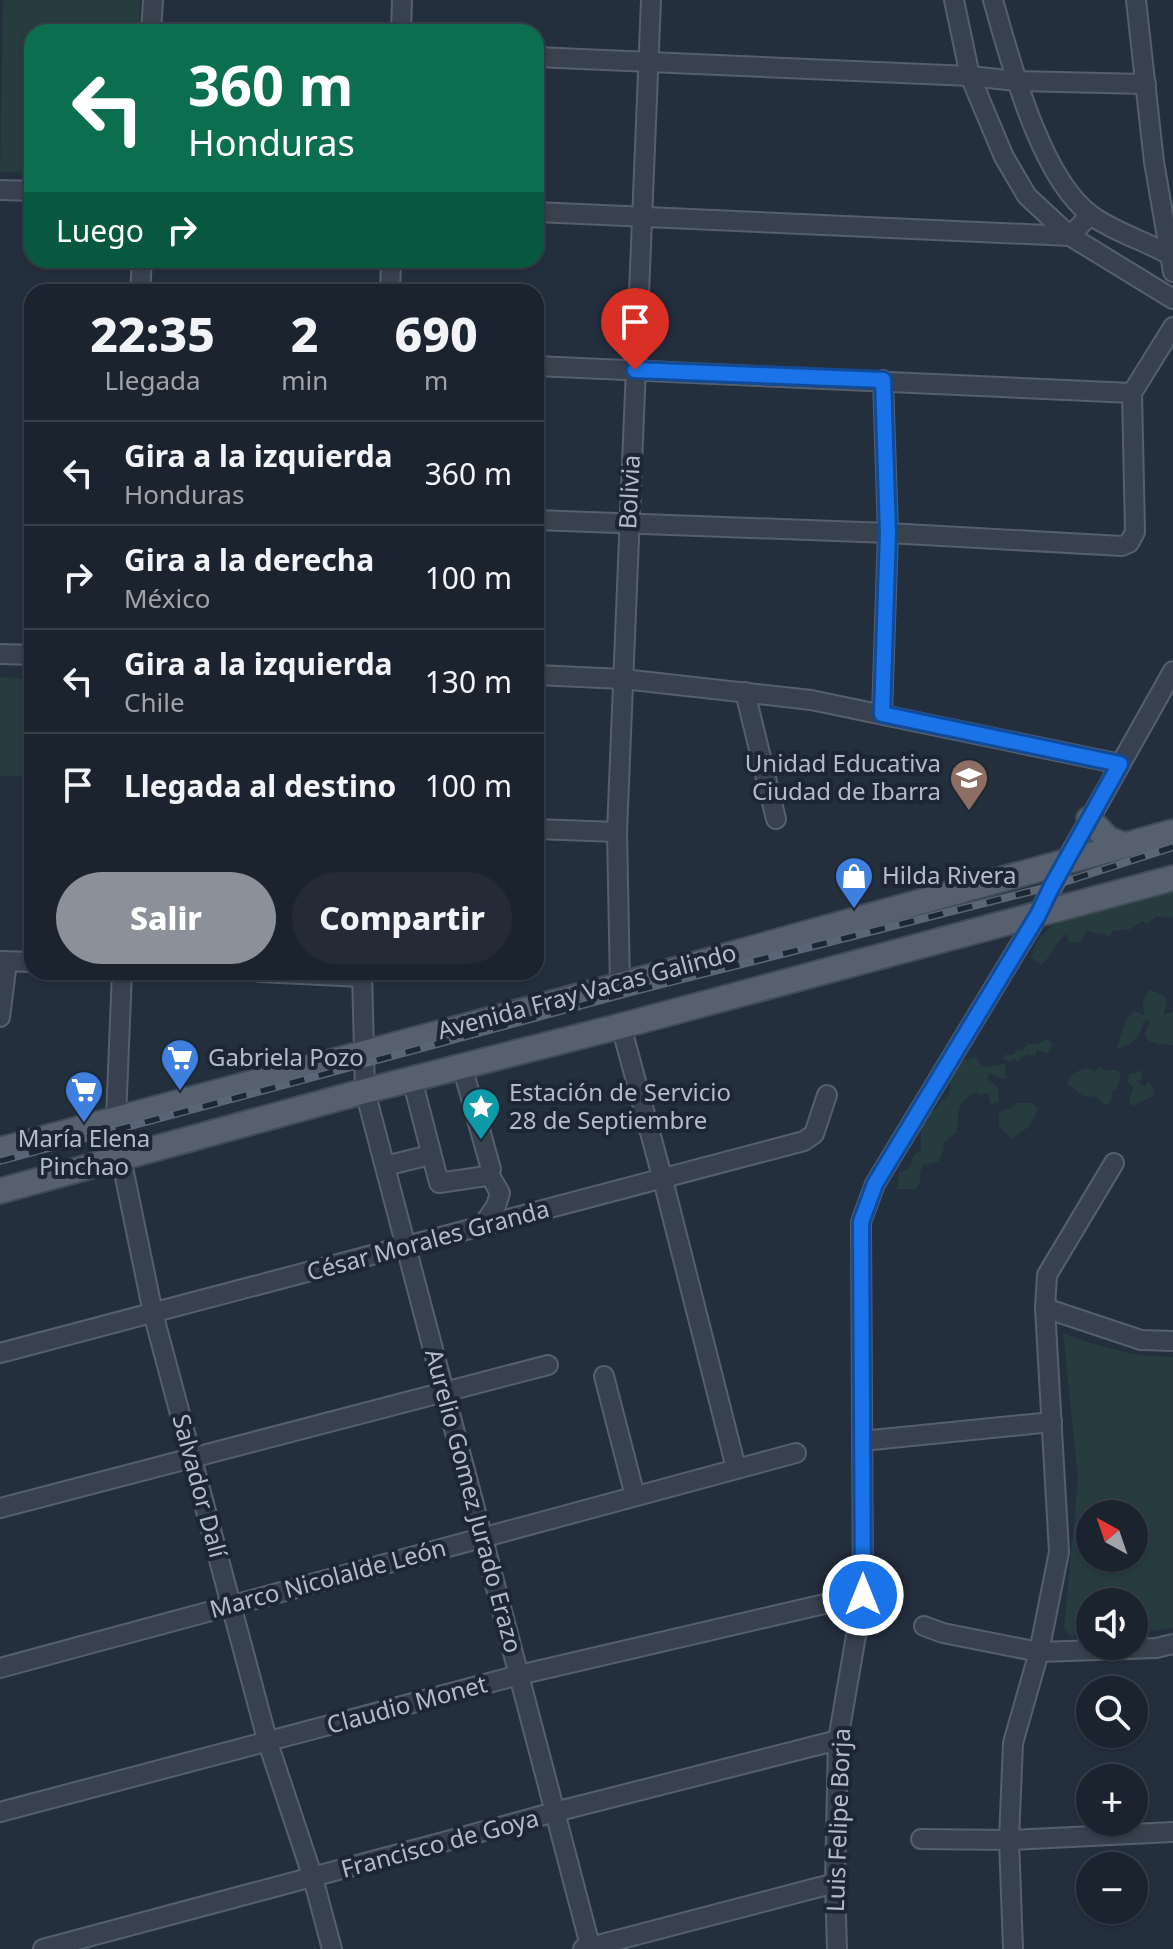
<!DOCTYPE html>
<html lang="es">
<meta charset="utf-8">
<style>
body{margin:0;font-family:"Noto Sans",sans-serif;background:#242b36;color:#f1f3f6;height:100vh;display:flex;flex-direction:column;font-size:30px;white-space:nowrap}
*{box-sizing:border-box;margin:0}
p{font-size:26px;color:#a0a4aa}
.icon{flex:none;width:44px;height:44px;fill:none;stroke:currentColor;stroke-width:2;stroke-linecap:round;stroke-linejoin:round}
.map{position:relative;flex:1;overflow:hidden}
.sheet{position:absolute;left:24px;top:284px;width:520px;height:696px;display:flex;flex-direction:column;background:#1b232e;border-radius:24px;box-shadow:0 2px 6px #0004,0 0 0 2px #39404a}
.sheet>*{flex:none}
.banner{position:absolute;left:24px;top:24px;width:520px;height:244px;border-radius:24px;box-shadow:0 2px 6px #0004,0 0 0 2px #39404a;background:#0b6e4f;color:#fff;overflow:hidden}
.needle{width:52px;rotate:320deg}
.fabs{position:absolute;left:1076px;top:1500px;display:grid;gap:16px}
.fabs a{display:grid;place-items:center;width:72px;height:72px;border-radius:50%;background:#1b232e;box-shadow:0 2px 6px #0004,0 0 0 2px #39404a;font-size:40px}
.pin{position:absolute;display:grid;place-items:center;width:68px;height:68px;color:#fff;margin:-82px -34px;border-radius:50% 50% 50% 0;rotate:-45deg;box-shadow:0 0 8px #0007}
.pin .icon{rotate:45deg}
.me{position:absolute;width:88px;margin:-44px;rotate:0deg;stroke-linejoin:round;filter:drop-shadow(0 0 6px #0008)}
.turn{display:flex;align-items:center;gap:28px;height:168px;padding:0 32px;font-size:36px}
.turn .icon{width:104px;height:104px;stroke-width:2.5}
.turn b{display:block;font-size:56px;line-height:68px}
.then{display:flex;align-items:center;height:76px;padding:0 32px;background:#0003;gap:16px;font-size:30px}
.eta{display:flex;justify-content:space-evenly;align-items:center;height:136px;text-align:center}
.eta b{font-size:48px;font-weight:800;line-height:56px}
.action{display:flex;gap:16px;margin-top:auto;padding:16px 32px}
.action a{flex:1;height:92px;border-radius:48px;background:#8c9099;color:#fff;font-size:32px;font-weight:800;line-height:92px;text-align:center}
.action a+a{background:#242b36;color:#f1f3f6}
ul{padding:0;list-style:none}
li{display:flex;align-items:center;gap:24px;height:104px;padding:0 32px;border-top:2px solid #39404a}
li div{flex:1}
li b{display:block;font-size:30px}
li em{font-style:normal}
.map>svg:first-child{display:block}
</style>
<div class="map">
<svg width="1173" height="1949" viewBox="0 0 1173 1949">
<rect width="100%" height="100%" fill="#242f3e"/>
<!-- green -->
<g fill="#263c3f" fill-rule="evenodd">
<polygon points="3,0 140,0 139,32 32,32 32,173 0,172"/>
<polygon points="0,677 32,679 32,777 0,776"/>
<path d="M1173,885v33l-16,-2 -10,8 -5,-3 -11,8 -19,2 -2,5c-7,-2 -17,-3 -23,-6l-6,13 -12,-1 -3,-8c-11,8 -14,22 -25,31l-10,-8c5,-18 17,-30 33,-39l103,-26z"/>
<path d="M1149,990l12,4 6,5 -3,16 9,-4v34l-16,-1 -10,-4 -2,-7 5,-11 -2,-3 -5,3c-1,13 -13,26 -26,26l8,-26 9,-11 10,4 -1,-13z"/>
<polygon points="1045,1040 1049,1040 1053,1045 1047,1053 1037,1050 1035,1056 1027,1054 1017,1062 1014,1057 1012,1062 1003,1059 1005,1055 1013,1055 1018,1049 1021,1051 1028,1044 1037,1044"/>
<path d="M976,1057l6,10 23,-3 1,14 -5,1 -10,-6 -4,5 11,10 1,13 -8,4 -3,-12 -8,2 -4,-3c-21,12 -17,19 -19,40l-14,11 1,6 -5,12 -16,4 -4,10 2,5 -5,9h-19l2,-16 11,-6 3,-10 8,-8v-26l27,-28 3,-7 -2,-13 15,-15z"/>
<path d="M1099,1066l4,4h13l5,4 -4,14 -5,4 -1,10 -6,3 -8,-8 -14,-1 -16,-13c4,-11 12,-13 23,-15l5,4z"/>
<polygon points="1139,1069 1143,1078 1139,1081 1140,1084 1145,1087 1148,1082 1155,1089 1153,1096 1133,1106 1129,1102 1133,1087 1128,1081 1129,1074 1136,1073"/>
<polygon points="1016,1103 1032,1103 1038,1109 1030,1126 1011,1139 999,1126 999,1112 1013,1107"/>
<path d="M1063,1333c41,15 66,23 110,24v271l-39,5v-31h-44v33l-20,1 -6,-8 14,-150zM1090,1514h44v44h-44z"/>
</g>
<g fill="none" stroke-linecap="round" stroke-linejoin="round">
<defs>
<g id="minor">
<polyline points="954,0 970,76 1004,157 1027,196 1070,236 1173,299"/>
<path d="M993,0c17,59 47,178 98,215 24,18 56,26 82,42"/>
<polyline points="1136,0 1154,162 1173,272"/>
<polyline points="151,32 153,0"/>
<polyline points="401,32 402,0"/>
<polyline points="536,57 970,76 1016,81 1146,84"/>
<polyline points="0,190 32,191"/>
<polyline points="536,212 1070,236 1090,215"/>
<polyline points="140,292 142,260"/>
<polyline points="390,292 391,260"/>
<polyline points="536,366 1132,393"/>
<polyline points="536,520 888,533 1122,546 1129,543 1135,532 1132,393 1173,327"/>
<polyline points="0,654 32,655"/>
<polyline points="536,675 623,679 811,700 1120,764"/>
<polyline points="745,692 776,819"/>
<polyline points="882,714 888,533 883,380"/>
<polyline points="536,829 617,832"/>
<polyline points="0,961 32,962"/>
<polyline points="122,972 116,1119 121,1158 153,1313 268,1743 313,1878 332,1949"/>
<polyline points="260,972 361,977"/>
<polyline points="362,972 365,1091 591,1949"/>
<polyline points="620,985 617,832 651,0"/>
<polyline points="0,1017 7,962"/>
<polyline points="621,1026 663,1180 736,1468"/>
<polyline points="412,1079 439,1183 486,1176 491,1169 462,1066"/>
<polyline points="385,1166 430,1155"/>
<polyline points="481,1228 496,1206 500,1193 489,1174"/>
<polyline points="1045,1308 1141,1340 1173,1341"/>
<polyline points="0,1353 804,1141 814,1134 827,1095"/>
<polyline points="604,1376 635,1496"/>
<polyline points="862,1441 1052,1422"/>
<polyline points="0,1508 548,1365"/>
<polyline points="924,1626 943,1633 1039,1652 1156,1648 1173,1644"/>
<polyline points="0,1668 796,1453"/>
<polyline points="0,1812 519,1675 863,1595"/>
<polyline points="921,1839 1009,1840 1173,1832"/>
<polyline points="43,1949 555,1812 838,1740"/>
<polyline points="583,1949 835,1883"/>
<polyline points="837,1949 835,1883 838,1740 863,1595 861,1222 875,1184 1038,915 1066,861 1173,671"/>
<polyline points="1013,1949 1009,1840 1013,1743 1039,1652 1059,1552 1045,1308 1047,1275 1114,1163"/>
</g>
<g id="major">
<polyline points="1089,819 1108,839 1124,845"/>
<polyline points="0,1150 620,985 1173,832"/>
<polyline points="0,1191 365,1091 621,1026 1173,878"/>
</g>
</defs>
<!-- minor casing -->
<use href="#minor" stroke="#565f6c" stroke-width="22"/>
<!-- major casing -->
<use href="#major" stroke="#414a57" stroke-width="28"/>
<!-- minor -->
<use href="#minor" stroke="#38414e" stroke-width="18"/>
<!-- major -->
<use href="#major" stroke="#56606e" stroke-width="24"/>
<defs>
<polyline id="rail" points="0,1161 627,993 1052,886 1173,847"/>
</defs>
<!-- rail casing -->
<use href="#rail" stroke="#5a6575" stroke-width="8"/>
<!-- rail -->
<use href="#rail" stroke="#1d2633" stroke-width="5" stroke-dasharray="15" stroke-linecap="butt"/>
</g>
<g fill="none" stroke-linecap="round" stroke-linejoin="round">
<defs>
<polyline id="route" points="635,370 883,380 888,533 882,714 1120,764 1052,886 1038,915 875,1184 861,1222 863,1595"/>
</defs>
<!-- route casing -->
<use href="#route" stroke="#114b97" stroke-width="20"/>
<!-- route -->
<use href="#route" stroke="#1a73e8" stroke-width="14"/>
</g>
<!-- icons -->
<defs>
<symbol id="university-pin" viewBox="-11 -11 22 30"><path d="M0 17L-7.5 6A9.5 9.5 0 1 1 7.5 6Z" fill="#8d6e63" stroke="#1d2633"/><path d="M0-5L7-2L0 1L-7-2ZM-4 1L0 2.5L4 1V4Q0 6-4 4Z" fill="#fff"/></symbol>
<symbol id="shop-pin" viewBox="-11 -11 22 30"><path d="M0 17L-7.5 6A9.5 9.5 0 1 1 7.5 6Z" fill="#3f7fe0" stroke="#1d2633"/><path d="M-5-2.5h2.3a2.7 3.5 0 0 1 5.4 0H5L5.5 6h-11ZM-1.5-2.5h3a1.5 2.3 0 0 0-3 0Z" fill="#fff"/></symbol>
<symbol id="supermarket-pin" viewBox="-11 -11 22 30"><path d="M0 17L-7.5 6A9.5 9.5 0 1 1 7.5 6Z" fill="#3f7fe0" stroke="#1d2633"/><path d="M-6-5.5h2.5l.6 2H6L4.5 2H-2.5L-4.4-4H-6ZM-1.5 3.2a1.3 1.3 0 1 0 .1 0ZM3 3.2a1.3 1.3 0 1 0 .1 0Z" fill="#fff"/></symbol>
<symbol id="sight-pin" viewBox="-11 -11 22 30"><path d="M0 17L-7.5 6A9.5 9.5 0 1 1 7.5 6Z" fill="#0f9aa8" stroke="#1d2633"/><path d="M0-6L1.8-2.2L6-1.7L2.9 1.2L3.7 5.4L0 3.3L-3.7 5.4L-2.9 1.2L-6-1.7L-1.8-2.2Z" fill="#fff"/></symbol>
</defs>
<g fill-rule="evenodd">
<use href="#university-pin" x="947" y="756" width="44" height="60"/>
<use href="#shop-pin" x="832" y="854" width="44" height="60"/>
<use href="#supermarket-pin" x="158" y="1036" width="44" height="60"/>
<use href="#supermarket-pin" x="62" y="1068" width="44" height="60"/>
<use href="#sight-pin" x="459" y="1085" width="44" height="60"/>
</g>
<g text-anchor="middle" stroke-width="8" stroke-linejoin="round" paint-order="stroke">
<!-- street labels -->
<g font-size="24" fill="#b4bcc9" stroke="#1d2633">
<text transform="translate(630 492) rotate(-87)" y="8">Bolivia</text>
<text transform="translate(587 992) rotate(-15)" y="8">Avenida Fray Vacas Galindo</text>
<text transform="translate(428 1241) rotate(-15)" y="8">César Morales Granda</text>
<text transform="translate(199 1486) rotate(75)" y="8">Salvador Dalí</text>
<text transform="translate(473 1501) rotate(75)" y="8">Aurelio Gomez Jurado Erazo</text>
<text transform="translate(328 1579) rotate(-15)" y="8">Marco Nicolalde León</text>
<text transform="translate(407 1705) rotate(-15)" y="8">Claudio Monet</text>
<text transform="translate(839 1820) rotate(-88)" y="8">Luis Felipe Borja</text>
<text transform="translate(440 1844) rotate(-15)" y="8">Francisco de Goya</text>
</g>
<!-- poi labels -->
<g font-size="24" fill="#b4bcc9" stroke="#1d2633" text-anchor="start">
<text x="941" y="772" text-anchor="end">Unidad Educativa<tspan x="941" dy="28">Ciudad de Ibarra</tspan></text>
<text x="882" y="884">Hilda Rivera</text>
<text x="208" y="1066">Gabriela Pozo</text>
<text x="509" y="1101">Estación de Servicio<tspan x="509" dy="28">28 de Septiembre</tspan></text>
<text x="84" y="1147" text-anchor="middle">María Elena<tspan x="84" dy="28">Pinchao</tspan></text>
</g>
</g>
</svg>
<div class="fabs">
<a><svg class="needle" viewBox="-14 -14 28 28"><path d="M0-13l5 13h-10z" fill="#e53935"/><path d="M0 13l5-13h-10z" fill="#a0a4aa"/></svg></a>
<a><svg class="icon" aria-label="sound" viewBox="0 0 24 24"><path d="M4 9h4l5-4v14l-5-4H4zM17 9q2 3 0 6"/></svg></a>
<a><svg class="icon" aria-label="search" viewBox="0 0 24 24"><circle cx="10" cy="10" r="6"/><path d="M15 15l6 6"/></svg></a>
<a>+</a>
<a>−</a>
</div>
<div class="pin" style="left:635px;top:370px;background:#d93025"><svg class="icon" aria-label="arrive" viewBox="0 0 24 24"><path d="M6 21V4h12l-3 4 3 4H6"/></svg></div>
<svg class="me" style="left:863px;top:1595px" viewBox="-20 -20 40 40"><circle r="17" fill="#1a73e8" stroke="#fff" stroke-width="3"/><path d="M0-11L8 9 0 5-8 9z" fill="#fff"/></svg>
<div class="banner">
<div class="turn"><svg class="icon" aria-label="left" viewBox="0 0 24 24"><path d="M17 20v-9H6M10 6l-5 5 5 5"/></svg><div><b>360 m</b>Honduras</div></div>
<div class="then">Luego<svg class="icon" aria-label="right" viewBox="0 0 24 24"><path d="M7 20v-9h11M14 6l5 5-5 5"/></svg></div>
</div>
<section class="sheet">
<div class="eta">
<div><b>22:35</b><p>Llegada</p></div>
<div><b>2</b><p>min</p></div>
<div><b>690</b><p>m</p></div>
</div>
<ul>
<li><svg class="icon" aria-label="left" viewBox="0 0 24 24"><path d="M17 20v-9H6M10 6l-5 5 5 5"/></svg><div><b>Gira a la izquierda</b><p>Honduras</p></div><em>360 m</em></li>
<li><svg class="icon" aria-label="right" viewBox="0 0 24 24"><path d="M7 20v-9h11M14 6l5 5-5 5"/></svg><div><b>Gira a la derecha</b><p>México</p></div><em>100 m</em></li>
<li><svg class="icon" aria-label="left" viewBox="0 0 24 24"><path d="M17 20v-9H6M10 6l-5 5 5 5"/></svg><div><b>Gira a la izquierda</b><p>Chile</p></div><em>130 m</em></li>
<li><svg class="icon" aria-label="arrive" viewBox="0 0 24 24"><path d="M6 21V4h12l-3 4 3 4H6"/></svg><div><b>Llegada al destino</b></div><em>100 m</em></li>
</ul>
<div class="action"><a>Salir</a><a>Compartir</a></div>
</section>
</div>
